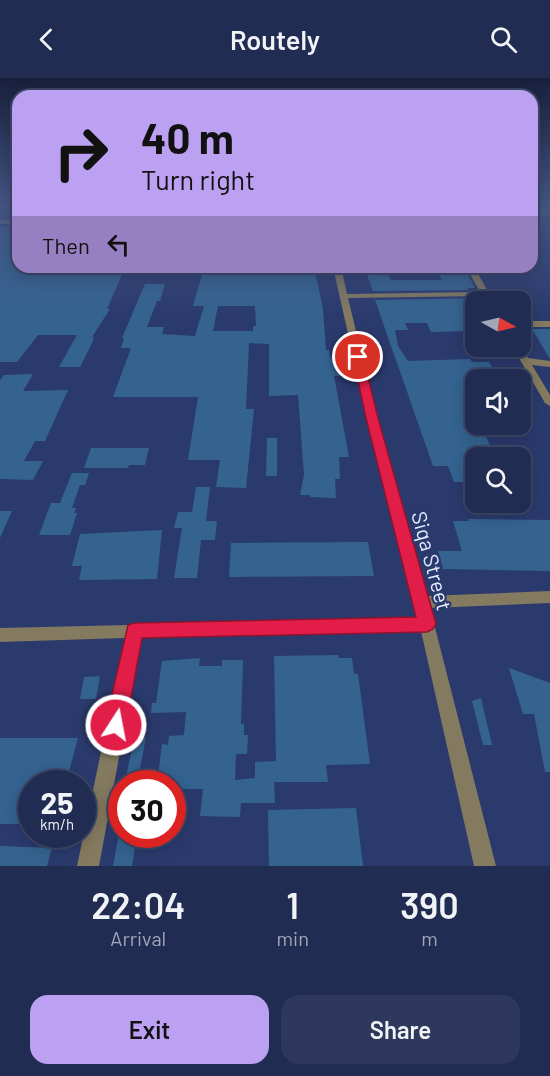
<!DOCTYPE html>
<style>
body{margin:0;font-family:Barlow,sans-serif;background:#2d385c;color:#f1f3f6;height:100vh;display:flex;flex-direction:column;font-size:22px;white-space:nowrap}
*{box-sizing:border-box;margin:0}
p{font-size:20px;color:#a2a7b8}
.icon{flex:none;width:33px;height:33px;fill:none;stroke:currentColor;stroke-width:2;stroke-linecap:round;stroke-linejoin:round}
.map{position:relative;height:788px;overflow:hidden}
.side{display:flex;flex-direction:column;background:#202c52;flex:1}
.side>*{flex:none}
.guide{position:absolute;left:12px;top:12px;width:526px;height:183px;border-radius:18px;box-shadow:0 3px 15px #0003,0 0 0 2px #3d4869;background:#bca0f2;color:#111;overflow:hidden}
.needle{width:39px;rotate:98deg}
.tools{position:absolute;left:465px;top:213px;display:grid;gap:12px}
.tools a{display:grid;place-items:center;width:66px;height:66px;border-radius:12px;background:#202c52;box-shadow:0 3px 15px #0003,0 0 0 2px #3d4869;font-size:30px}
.speed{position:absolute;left:18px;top:692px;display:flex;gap:12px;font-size:30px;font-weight:700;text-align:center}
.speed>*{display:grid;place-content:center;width:78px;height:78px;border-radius:50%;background:#202c52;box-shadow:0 3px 15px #0003,0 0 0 2px #3d4869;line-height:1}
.speed small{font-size:15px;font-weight:400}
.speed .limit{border:9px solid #d22;background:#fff;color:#111}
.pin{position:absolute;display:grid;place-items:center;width:51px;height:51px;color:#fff;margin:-26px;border:3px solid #fff;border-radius:50%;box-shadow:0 2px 6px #0007}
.me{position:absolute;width:66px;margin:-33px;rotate:11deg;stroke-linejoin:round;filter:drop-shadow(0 0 4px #0008)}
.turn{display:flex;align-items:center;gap:21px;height:126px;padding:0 30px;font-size:27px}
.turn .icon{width:78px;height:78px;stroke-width:2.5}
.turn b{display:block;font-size:42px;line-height:51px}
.then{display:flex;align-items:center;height:57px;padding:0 30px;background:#0003;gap:12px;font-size:22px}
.eta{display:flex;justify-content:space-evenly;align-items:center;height:102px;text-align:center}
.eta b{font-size:36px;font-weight:600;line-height:42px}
.action{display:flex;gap:12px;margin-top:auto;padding:12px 30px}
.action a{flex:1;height:69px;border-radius:18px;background:#bca0f2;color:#111;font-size:24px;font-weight:600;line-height:69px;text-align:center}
.action a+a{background:#2d385c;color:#f1f3f6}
header{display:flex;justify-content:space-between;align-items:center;height:78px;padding:0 30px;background:#202c52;font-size:27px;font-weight:600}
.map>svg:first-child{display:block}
</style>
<header><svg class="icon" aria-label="back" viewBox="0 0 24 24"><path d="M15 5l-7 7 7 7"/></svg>Routely<svg class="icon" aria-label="search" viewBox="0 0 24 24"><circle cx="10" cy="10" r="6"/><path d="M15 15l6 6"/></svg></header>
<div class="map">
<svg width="550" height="788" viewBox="0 0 550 788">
<rect width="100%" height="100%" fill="#2b3a6d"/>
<!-- building -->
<g fill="#346390" fill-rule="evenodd">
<polygon points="0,149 18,149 18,190 125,190 107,231 110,231 92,259 94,259 92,265 80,289 59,289 77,257 38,257 17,284 0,284"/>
<path d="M204,189h110l9,42 3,41h3l1,7h8l4,19h-8l15,81h-10l1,22h-5l1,19 -26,-1v-2h-10l4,-20 -6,-80 -29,1v-52l-20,-1 -3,66h8l-8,79 -30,-1 4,-27h-32l10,-63h-85l18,-49h-10l3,-10h-2l23,-54h20l-5,17h-3l-10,26h17l-2,7 33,2 9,-30h-11zM218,228h37l1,20h-3v5h-40z"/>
<polygon points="364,189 385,189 391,202 442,202 436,189 464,189 475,210 467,210 469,212 373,213"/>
<polygon points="475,220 476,268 468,253 431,254 427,245 405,245 408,252 395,252 398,268 408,283 470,281 472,284 489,284 492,289 513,291 520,302 476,302 476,318 469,318 476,331 476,346 480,346 496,380 476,380 476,404 454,404 448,388 433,388 375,222"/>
<polygon points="532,251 550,251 550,281"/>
<polygon points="33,296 23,313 68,312 45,363 35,363 24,383 43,383 33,402 0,401 0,302 4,297"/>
<polygon points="267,360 277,360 277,398 266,398"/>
<polygon points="91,370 149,370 145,387 129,387 128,390 84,390"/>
<polygon points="72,395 89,395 85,407 80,407 72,430 76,430 74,435 77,435 70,457 39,457 51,425 60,425"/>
<polygon points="196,409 210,409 206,443 217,443 215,462 201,462 197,500 174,500 182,450 174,450 178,434 192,434"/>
<polygon points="0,433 12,433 0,460"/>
<polygon points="468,441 550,442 550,493 443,491 438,473 462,473 453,443 469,443"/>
<polygon points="162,452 157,501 79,502 82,488 72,488 80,456"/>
<polygon points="368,464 374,498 229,499 231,465"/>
<polygon points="338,577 339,580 352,580 354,596 358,596 370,686 326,687 328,704 274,704 275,725 241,725 240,739 200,738 203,711 172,711 172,705 157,705 162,666 168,667 169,658 184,657 186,634 151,635 152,625 156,625 162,583 200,580 199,588 222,588 222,582 243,582 241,646 244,646 244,657 248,657 247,676 236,676 235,702 255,700 255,684 276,683 274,578"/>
<polygon points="509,590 550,605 550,694 545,694 534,636 523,636"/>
<polygon points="100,598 96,621 80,621 84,599"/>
<polygon points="481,620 492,667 483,667 472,623"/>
<polygon points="0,660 78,660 66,705 32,705 32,746 0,746"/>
<polygon points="134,660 146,660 137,705 125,705"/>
<polygon points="356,730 363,788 269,788 268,732"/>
<polygon points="119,756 137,756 132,788 113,788"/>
<polygon points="0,768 52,770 47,788 0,788"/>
</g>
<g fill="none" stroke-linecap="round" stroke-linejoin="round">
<!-- street -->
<g fill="#847a5f" fill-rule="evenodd">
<polygon points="532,132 550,133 550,137 532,136"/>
<rect x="0" y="142" width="18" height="4"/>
<polygon points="333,189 341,189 347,216 480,214 466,189 474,189 493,222 486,224 483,218 348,220 377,340 427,518 550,513 550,525 430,530 496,788 474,788 421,553 141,560 99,788 77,788 125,560 0,564 0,550 418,540 367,340"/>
<rect x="520" y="243" width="30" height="6"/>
<polygon points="512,268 520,268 528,280 550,283 550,289 532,287 550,317 550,328 545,325"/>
</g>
</g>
<!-- sky -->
<linearGradient id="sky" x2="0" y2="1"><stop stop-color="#18203c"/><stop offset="0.54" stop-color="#445584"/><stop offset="1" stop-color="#445584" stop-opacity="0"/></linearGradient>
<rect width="550" height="237" fill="url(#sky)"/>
<!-- route -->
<polygon fill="#e11d48" stroke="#92132f" stroke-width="1.5" points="358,276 363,279 378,340 436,546 433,551 427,554 142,560 126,647 123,654 116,657 108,654 105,647 128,547 134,545 416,539 366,340 353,279"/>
<g text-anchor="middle" stroke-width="4.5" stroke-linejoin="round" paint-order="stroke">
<!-- street labels -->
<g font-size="21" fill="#e5ecff" stroke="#2b3a6d">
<text transform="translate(431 483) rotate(75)" y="7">Siqa Street</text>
</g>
</g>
</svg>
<div class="tools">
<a><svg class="needle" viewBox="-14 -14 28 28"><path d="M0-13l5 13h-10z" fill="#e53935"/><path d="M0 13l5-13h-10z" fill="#a2a7b8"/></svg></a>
<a><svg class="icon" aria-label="sound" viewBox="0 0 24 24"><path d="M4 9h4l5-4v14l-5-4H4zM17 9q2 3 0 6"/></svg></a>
<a><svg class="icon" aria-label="search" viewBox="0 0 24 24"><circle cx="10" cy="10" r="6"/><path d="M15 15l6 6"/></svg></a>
</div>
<div class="speed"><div>25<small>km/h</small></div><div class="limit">30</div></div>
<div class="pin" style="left:358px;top:279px;background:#d93025"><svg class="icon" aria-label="arrive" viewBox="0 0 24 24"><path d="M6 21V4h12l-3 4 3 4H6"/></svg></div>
<svg class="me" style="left:116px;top:647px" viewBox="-20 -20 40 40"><circle r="17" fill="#e11d48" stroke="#fff" stroke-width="3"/><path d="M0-11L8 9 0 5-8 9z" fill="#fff"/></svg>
<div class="guide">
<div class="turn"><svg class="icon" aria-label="right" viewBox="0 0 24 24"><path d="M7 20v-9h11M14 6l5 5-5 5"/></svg><div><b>40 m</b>Turn right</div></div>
<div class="then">Then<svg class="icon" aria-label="left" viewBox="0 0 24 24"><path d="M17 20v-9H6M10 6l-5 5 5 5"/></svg></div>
</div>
</div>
<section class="side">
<div class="eta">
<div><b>22:04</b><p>Arrival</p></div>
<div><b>1</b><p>min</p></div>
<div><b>390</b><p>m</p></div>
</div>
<div class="action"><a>Exit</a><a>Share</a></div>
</section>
